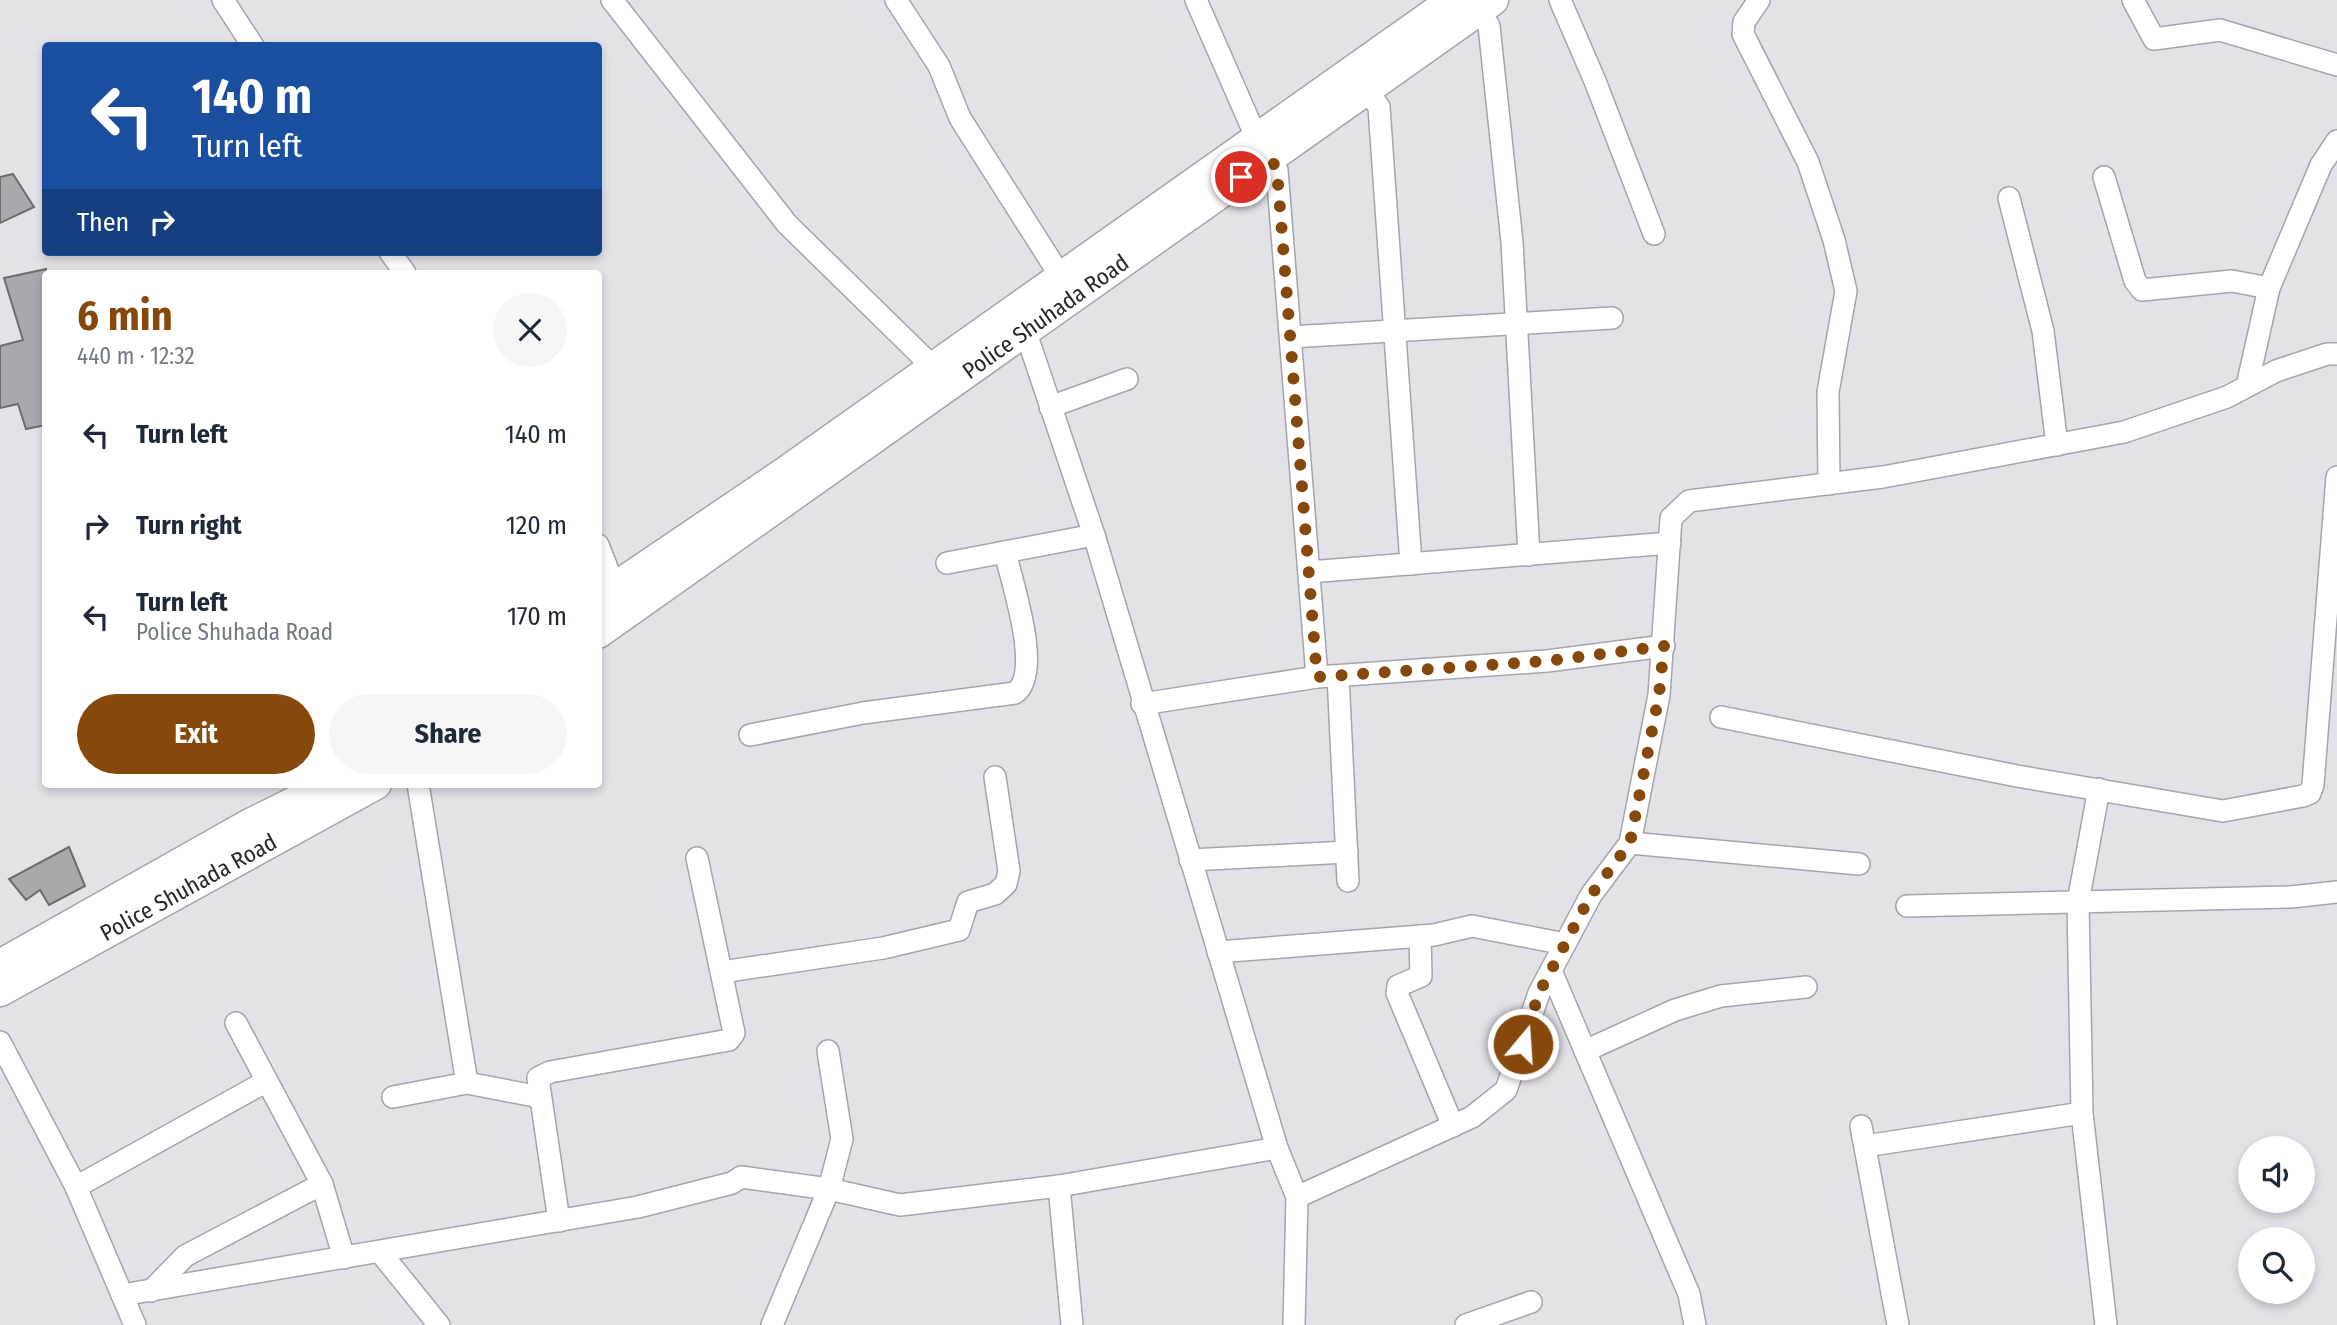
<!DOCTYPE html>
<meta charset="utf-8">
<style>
body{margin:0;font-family:"Fira Sans Condensed",sans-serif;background:#f6f6f7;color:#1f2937;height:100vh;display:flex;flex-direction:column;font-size:26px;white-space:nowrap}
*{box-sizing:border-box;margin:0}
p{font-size:23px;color:#747a83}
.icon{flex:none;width:38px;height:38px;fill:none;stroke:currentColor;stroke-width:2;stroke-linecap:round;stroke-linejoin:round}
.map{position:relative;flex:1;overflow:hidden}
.panel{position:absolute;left:42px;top:270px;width:560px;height:518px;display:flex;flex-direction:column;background:#fff;border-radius:7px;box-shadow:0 4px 10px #0003}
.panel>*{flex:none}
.hud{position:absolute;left:42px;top:42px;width:560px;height:214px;border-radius:7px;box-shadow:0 4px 10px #0003;background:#1a4fa0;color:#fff;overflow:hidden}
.fabs{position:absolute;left:2238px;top:1136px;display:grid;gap:14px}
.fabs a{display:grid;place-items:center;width:77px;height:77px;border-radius:50%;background:#fff;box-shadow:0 4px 10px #0003;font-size:35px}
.pin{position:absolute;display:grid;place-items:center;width:60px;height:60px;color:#fff;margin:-30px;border:4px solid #fff;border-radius:50%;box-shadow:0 2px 7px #0007}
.me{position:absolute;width:77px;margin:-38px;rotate:18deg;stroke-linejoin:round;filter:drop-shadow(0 0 5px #0008)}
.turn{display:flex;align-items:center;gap:24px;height:147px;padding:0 35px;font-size:32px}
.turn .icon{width:91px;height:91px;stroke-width:2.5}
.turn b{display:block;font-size:49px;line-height:60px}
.then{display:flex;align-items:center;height:66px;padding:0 35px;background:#0003;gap:14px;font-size:26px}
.round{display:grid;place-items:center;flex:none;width:74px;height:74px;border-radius:37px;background:#f6f6f7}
.head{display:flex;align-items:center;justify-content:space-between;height:119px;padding:0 35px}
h1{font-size:42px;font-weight:700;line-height:52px;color:#87490b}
.action{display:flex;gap:14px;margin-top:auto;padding:14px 35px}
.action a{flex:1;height:80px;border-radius:42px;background:#87490b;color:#fff;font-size:28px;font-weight:700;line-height:80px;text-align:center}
.action a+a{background:#f6f6f7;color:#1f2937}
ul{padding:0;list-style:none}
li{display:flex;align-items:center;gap:21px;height:91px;padding:0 35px}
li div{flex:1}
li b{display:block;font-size:26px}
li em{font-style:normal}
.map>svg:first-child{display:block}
</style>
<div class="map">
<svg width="2337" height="1325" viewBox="0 0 2337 1325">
<rect width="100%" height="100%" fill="#e2e2e9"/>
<!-- building -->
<g fill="#aaa7ae" stroke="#6d6b71" stroke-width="2">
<polygon points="13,174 34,207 0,223 0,177"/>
<polygon points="46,269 46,425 26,429 18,404 0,408 0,346 23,340 4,278"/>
<polygon points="69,847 85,886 49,905 40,890 26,900 9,879"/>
</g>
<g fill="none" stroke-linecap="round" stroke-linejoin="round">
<defs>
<g id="minor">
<polyline points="223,0 253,46"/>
<polyline points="612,0 787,224 933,367"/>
<polyline points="896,0 939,66 960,118 1061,277"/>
<polyline points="1196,0 1257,139"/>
<polyline points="1560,0 1595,81 1654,234"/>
<polyline points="1759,0 1744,22 1743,34 1808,162 1834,240 1846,291 1828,392 1829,484"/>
<polyline points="2133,0 2154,39 2220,30 2337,65"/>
<polyline points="1479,10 1489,26 1512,242 1529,555"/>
<polyline points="1367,90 1379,107 1411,564"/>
<polyline points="1270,157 1277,170 1317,677"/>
<polyline points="2104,177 2135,281 2142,290 2232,281 2269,288"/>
<polyline points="2009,198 2043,331 2057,445"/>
<polyline points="390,252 405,273"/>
<polyline points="1025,330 1094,535 1277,1148 1297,1197 1294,1325"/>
<polyline points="1291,337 1612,318"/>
<polyline points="2247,386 2269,288 2321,165 2337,141"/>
<polyline points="1050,407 1127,379"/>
<polyline points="598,545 615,588"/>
<polyline points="947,563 1094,535"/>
<polyline points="1309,572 1670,543"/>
<polyline points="1338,676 1348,881"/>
<polyline points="1142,704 1317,677 1547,661 1664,646"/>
<polyline points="1721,717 2017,776 2223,811 2303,796 2310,793 2313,785 2337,477"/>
<path d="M750,735l113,-22 152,-20c28,-20 -3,-110 -10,-141"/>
<polyline points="418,784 467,1083"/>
<polyline points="2099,789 2078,902 2082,1113 2106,1325"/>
<polyline points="1630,843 1859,864"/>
<polyline points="1190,860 1347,852"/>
<polyline points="1907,906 2291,897 2337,892"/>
<polyline points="1420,936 1421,976 1398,986 1397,993 1453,1126"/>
<polyline points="1218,952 1434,935 1472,926 1565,944"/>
<polyline points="1551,971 1689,1294 1695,1325"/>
<polyline points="722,972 883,948 959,930 968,902 995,894 1006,884 1009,871 995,777"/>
<polyline points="236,1023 322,1184 344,1258"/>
<polyline points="0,1042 76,1187 135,1325"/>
<polyline points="1585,1051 1675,1010 1721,996 1806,987"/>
<polyline points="393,1097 467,1083 540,1097"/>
<polyline points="1861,1126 1898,1325"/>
<polyline points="1865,1146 2082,1113"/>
<polyline points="1059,1186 1072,1325"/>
<polyline points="76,1187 267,1081"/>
<polyline points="1297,1197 1472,1117 1506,1090 1539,993 1591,895 1630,843 1659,695 1671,518 1689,501 1883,477 2124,432 2227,397 2276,371 2327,354 2337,354"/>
<polyline points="559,1221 538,1078 550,1072 729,1040 734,1033 697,858"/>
<polyline points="380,1252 439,1325"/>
<polyline points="151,1291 185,1256 322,1184"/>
<polyline points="122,1295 638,1207 732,1183 741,1177 829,1189 900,1205 1059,1186 1277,1148"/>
<polyline points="772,1325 829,1189 842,1139 828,1051"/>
<polyline points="1466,1325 1531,1302"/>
</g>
<g id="secondary">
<polyline points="598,599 787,471 1453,0"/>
<path id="s1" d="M598,633l895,-633"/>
<polyline points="0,965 248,825 331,784"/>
<path id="s2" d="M0,991l376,-207"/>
</g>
</defs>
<!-- minor casing -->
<use href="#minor" stroke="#a4a4ac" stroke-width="24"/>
<!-- secondary casing -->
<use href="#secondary" stroke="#a4a4ac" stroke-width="33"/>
<!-- minor -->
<use href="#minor" stroke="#fff" stroke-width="21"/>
<!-- secondary -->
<use href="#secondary" stroke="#fff" stroke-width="30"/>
</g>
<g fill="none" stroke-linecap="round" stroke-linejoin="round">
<!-- route -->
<polyline stroke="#87490b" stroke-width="12" stroke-dasharray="0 21.6" points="1241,177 1270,157 1277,170 1317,677 1547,661 1664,646 1659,695 1630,843 1591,895 1539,993 1523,1044"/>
</g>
<g text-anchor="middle" stroke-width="7" stroke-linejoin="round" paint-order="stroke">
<!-- street labels -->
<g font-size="23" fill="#28282a" stroke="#efeff7">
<text dy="8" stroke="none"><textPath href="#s1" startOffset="548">Police Shuhada Road</textPath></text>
<text dy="8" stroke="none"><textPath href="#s2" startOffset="215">Police Shuhada Road</textPath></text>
</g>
</g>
</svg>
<div class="fabs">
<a><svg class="icon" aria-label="sound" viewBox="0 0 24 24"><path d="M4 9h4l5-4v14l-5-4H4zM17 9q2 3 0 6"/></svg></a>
<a><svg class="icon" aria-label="search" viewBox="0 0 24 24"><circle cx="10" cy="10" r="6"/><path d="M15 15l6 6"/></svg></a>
</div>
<div class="pin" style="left:1241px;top:177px;background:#d93025"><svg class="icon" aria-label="arrive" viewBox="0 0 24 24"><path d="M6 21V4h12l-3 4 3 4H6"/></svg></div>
<svg class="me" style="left:1523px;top:1044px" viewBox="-20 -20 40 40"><circle r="17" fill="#87490b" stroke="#fff" stroke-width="3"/><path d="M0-11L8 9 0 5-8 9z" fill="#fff"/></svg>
<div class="hud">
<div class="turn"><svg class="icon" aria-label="left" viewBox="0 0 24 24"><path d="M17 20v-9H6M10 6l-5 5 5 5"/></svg><div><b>140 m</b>Turn left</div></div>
<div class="then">Then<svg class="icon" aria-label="right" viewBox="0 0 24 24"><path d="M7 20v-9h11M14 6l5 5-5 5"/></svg></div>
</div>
<section class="panel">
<div class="head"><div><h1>6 min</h1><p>440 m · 12:32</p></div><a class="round"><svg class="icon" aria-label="close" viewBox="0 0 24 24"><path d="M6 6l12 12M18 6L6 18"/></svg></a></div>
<ul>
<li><svg class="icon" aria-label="left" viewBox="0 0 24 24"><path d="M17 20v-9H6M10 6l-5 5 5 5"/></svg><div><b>Turn left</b></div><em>140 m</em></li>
<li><svg class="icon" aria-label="right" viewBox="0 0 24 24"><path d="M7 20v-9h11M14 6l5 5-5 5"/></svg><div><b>Turn right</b></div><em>120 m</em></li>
<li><svg class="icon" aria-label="left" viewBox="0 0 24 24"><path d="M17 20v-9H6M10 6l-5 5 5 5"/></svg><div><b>Turn left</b><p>Police Shuhada Road</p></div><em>170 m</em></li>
</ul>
<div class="action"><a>Exit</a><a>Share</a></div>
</section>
</div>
